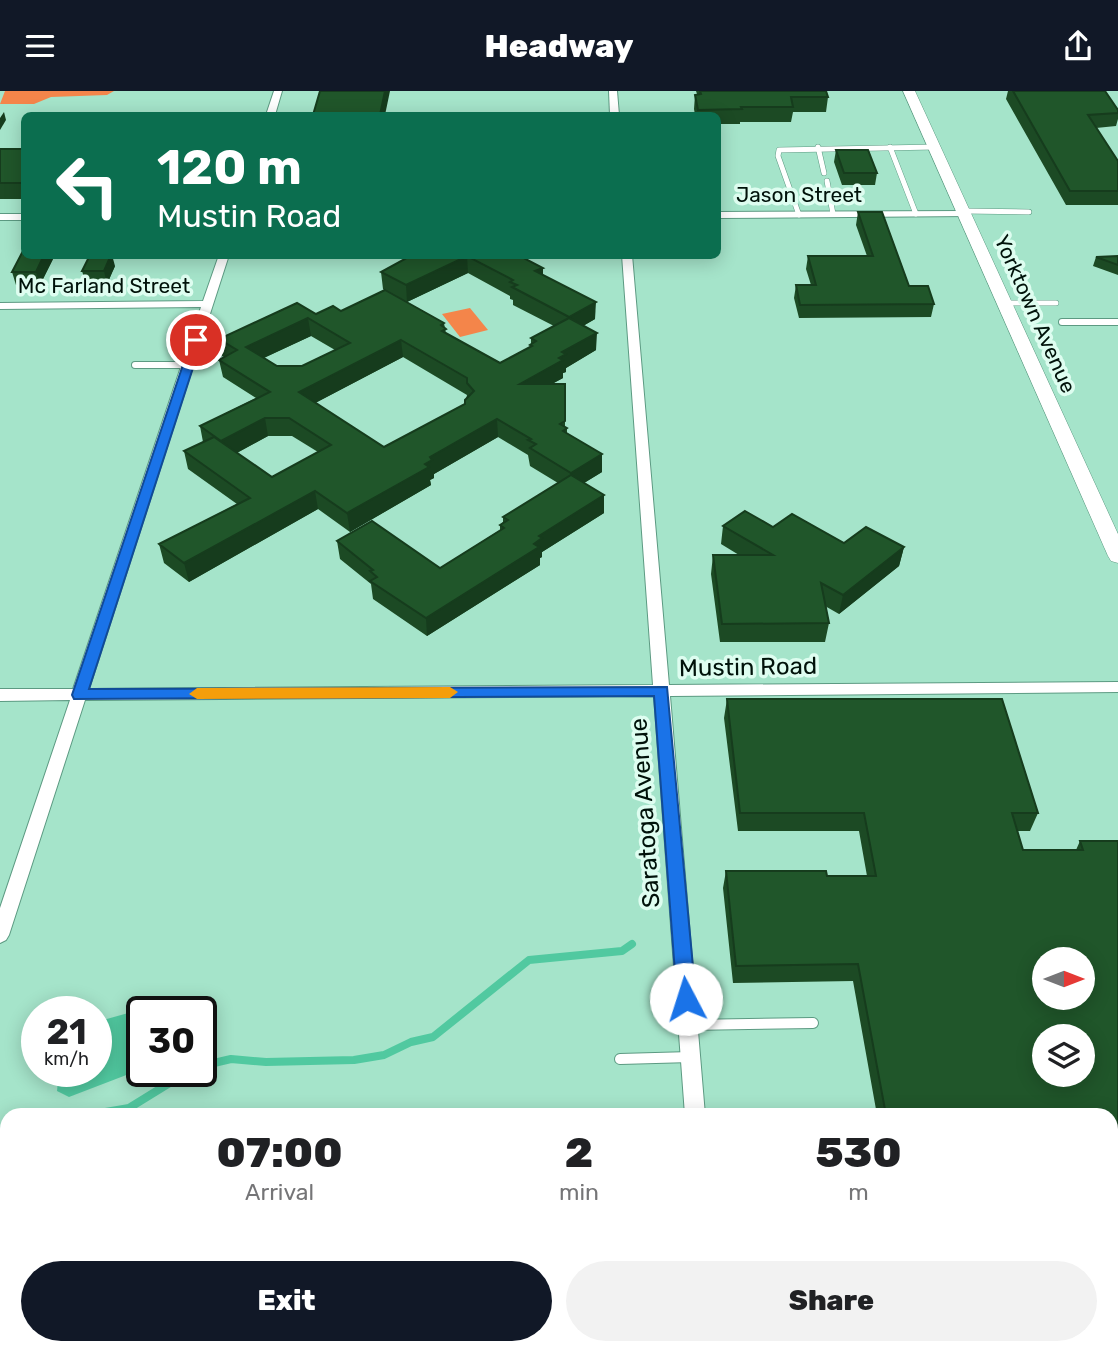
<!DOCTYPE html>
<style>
body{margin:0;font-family:Rubik,sans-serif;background:#f2f2f2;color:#202124;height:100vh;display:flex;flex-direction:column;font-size:26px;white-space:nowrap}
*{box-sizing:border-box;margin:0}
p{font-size:23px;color:#757577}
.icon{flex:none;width:38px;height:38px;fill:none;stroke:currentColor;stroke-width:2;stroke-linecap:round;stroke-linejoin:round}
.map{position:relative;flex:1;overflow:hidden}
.panel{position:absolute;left:0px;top:1017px;width:1118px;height:247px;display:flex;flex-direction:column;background:#fff;border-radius:21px 21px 0 0;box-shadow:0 4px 18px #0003}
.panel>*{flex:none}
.guide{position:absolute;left:21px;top:21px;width:700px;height:147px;border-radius:10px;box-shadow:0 4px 18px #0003;background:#0b6e4f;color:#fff;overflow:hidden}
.needle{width:46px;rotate:90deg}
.buttons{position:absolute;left:1032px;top:856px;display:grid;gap:14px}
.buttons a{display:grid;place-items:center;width:63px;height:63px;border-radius:50%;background:#fff;box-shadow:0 4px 18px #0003;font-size:35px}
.speed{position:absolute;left:21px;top:905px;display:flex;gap:14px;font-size:35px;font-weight:700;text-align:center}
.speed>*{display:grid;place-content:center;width:91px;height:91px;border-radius:50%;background:#fff;box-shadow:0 4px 18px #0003;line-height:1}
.speed small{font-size:18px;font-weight:400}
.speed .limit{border:4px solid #111;border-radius:10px;background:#fff;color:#111}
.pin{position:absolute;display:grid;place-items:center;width:60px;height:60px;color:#fff;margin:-30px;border:4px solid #fff;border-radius:50%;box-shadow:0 2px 7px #0007}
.me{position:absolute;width:77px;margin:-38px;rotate:355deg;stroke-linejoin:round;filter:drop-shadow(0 0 5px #0008)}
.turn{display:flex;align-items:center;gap:24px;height:147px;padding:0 21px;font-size:32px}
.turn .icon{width:91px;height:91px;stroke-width:2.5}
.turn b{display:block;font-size:49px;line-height:60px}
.eta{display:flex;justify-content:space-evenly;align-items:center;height:119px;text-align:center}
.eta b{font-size:42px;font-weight:800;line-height:49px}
.primary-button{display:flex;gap:14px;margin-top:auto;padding:14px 21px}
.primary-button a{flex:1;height:80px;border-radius:42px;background:#111827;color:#fff;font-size:28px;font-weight:800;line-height:80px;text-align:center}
.primary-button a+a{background:#f2f2f2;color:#202124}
header{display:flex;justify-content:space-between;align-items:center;height:91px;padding:0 21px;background:#111827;color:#fff;font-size:32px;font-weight:800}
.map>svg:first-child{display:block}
</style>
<header><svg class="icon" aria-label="menu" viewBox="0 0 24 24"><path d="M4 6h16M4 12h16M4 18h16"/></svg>Headway<svg class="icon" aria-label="share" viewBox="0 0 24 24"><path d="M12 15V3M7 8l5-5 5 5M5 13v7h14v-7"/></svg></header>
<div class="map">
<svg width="1118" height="1263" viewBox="0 0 1118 1263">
<rect width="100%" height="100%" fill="#a5e4ca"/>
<!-- green -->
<g fill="#f4854a">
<polygon points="5,0 114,0 107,4 51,6 34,13 0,13"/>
<polygon points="470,217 488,239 460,246 442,223"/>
</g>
<!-- water -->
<polygon fill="#51c9a0" points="139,919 142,920 142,978 69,1006 57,1000 59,980 96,980 96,931"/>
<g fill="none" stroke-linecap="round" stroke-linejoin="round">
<!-- stream -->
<g stroke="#51c9a0" stroke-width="8">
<polyline points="201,975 231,968 266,971 354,969 384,964 411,951 433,946 529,869 622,860 632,853"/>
<polyline points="165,980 173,990"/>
<polyline points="88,1024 129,1017 189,980"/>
</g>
<defs>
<g id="service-far2">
<polyline points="818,56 824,82"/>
<polyline points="890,56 916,123"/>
<polyline points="827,90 833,123"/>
<polyline points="964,120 1029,121"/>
<polyline points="799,124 778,65 779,59 935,56"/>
<polyline points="1005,212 1056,212"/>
</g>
<g id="service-far1">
<polyline points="1062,231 1118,231"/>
<polyline points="135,274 188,274"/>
</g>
<g id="service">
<polyline points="688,934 813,932"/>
<polyline points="620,968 691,966"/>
</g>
<g id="minor">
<polygon points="274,0 282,0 275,24 266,24"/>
<polygon points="609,0 617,0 619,24 610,24"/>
<polygon points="965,120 970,123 969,125 718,127 718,121"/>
<rect x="0" y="123" width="24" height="6"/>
<polygon points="219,164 229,164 89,598 653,594 622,164 632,164 669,594 1118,591 1118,601 670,605 705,1024 685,1024 654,605 85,609 9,844 6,849 0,852 0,817 70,609 0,610 0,598 73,598 201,216 0,218 0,212 203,210"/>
<polygon points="702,1256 724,1256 725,1263 703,1263"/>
</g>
<polygon id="secondary" points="903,0 915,0 1118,443 1118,472 1111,470 1108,465"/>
</defs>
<!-- service-far2 casing -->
<use href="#service-far2" stroke="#5c9a82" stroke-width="6"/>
<!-- service-far1 casing -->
<use href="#service-far1" stroke="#5c9a82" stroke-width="8"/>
<!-- service casing -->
<use href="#service" stroke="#5c9a82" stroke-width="12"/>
<!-- minor casing -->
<use href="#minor" stroke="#5c9a82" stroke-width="2"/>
<!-- secondary casing -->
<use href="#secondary" stroke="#5c9a82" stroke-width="1"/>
<!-- service-far2 -->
<use href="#service-far2" stroke="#fff" stroke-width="5"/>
<!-- service-far1 -->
<use href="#service-far1" stroke="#fff" stroke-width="6"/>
<!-- service -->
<use href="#service" stroke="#fff" stroke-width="10"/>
<!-- minor -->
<use href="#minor" fill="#fff" fill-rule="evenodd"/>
<!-- secondary -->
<use href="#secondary" fill="#fff" fill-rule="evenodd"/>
</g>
<!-- wall -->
<g fill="#1c4a24" fill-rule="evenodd">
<polygon points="696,0 826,0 828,6 826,21 793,21 791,31 740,31 740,33 718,33 718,24 695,24 694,18 695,4 697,3"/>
<polygon points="1008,0 1105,0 1118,19 1118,28 1116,35 1096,37 1118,70 1118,114 1066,114 1006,8"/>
<rect x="0" y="58" width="24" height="50"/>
<polygon points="836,59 877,82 875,94 842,94 834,71"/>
<polygon points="858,121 909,195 934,213 931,226 799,227 794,207 796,194 811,194 806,178 808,165 867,165 856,134"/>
<polygon points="24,164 55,164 40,194 16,194 12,181"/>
<path d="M412,164h106l25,13v7l52,44 -12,7 13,24 -30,18v4l-3,1v5l-12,6h14v43l2,1v5l35,39 -18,11 20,30 -62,39v5l-2,1v7l-113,71 -54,-37 -2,-15 -31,-25 -3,-18 103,27 60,-38v-5l3,-3v-5l55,-34 -28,-17 -2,-11 -30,-18 -64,37v4l-4,2 1,5 -81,47 -32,-23 -129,73 -25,-19 -5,-19 78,-40 -49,-35 -4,-18 19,-9 -3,-16 56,-28 -33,-21 -4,-17 5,-3 -2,-1 -3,-17 97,-25 25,-3 43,-21 -1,-1 -2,-17zM468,182l42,23v3l3,1v5l41,21 -23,12v6l-1,1v2l-30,16 -54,-29 -2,-11 -37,-21zM311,245l24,14 -33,16h-25l-13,-8zM403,266l64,38 -2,9 -81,43 -69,-44zM268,345h24l26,16 -46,25 -35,-24z"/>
<polygon points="1118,165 1118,184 1093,175 1096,166"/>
<polygon points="115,175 107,193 86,193 82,180"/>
<polygon points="723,435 773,436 844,452 904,456 899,475 839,523 825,515 829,532 825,551 720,551 711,483 713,464 739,464 721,453"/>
<polygon points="727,608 1038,722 1030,740 1017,740 1023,759 1076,759 1080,750 1118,750 1118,1082 1111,1082 1111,1024 877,1024 853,890 733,892 723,797 726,780 827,785 867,785 859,740 738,740 724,627"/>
<polygon points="799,1256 1064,1256 1066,1263 800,1263"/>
<polygon points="1096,1256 1111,1256 1118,1263 1098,1263"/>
</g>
<!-- shaded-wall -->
<g fill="#163c1d">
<polygon points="385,0 390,0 385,24 380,24"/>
<polygon points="4,21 6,29 0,39 0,27"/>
<polygon points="44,164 55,164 40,194 36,181"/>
<polygon points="111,164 112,164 115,175 107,193 104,180"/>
<polygon points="467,165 468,182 407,211 406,194"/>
<polygon points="543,177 543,194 535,180"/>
<polygon points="596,211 595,228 569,243 569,226"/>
<polygon points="308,227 311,245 250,273 246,256"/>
<polygon points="597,242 596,259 566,277 566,281 563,282 563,287 520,311 520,293 559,267 562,261"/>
<polygon points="401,249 403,266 302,319 299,301"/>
<polygon points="265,327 268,345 225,368 221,350"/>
<polygon points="497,328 498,346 434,383 434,387 430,389 431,394 350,441 347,422 425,373 430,366"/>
<polygon points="602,363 602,381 571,400 571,382"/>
<polygon points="315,400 318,418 189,491 184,472"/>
<polygon points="604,404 604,422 542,461 542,466 540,467 540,474 427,545 426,527 534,453 539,445"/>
<polygon points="904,456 899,475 839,523 843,504"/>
</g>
<!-- building -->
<g fill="#20562a" stroke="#163c1d" stroke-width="2" fill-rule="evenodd">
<polygon points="320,0 385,0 380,24 313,24"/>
<polygon points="700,0 826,0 828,6 791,6 793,16 741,16 742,18 698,19 695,4 701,3"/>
<polygon points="1013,0 1105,0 1118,19 1118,22 1088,24 1118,70 1118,100 1070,100"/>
<rect x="0" y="58" width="24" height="34"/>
<polygon points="836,59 868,59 877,82 844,82"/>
<polygon points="858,121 882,121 909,195 928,195 934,213 800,214 796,194 816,194 808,165 873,165"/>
<polygon points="24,158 24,164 44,164 36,181 12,181"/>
<polygon points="90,164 111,164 104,180 82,180"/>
<polygon points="412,164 518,164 543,177 535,180 596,211 569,226 512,196 517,194 510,191 513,189 467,165 406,194 381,181"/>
<polygon points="1118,165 1118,174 1096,166"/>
<path d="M385,199l59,33 -3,2 5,4 -4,2 58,32 32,-17 -2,-1 6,-4 -5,-3 38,-20 28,15 -35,19 4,2 -7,4 4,2 -43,24h45v37l-5,3 7,4 -4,3 39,23 -31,19 -41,-25 6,-4 -8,-4 3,-1 -34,-20 -67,38 2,3 -7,4 4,3 -82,46 -32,-22 -131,72 -25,-19 91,-46 -66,-47 30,-14 58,40 59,-32 -42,-27h-24l-44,23 -21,-15 70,-34 -51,-32 18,-10 -18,-11 78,-36 19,11 17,-8 8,5zM308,227l42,25 -48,23h-25l-31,-19zM401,249l66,38v5l7,8 -9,9v4l-81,43 -85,-55z"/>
<polygon points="571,384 604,404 539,445 542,447 534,453 539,456 426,527 370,490 377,486 370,480 373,479 337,450 372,430 440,477 504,437 500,434 508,429 503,426"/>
<polygon points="745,420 773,436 792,423 844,452 866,436 904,456 843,504 821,492 829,532 722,533 713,464 773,464 723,435"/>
<path d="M727,608h275l36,114h-26l11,37h60l-3,-9h38v317h-7v-43h-225l-28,-151 -122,2 -10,-95h100l1,5h49l-12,-63h-124zM1045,868h38v38h-38zM1045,945h38v39h-38z"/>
<polygon points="1111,1104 1118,1104 1118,1263 1113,1263 1111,1256"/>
<polygon points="806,1256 1064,1256 1066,1263 806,1263"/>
</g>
<!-- route -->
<polygon fill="#1a73e8" stroke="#114b97" stroke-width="2" points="192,247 202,249 89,598 667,596 696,908 693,914 686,916 679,914 677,908 654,605 74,608 72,604"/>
<!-- slow -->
<polygon fill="#f59e0b" points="450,596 458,601 450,607 197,608 189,603 197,597"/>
<g text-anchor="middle" stroke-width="7" stroke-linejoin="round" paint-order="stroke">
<!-- far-street labels -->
<g font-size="21" fill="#00120a" stroke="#defdf0">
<text x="799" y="111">Jason Street</text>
<text x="104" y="202">Mc Farland Street</text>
<text transform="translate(1035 223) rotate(66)" y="7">Yorktown Avenue</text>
</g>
<!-- street labels -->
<g font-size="24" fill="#00120a" stroke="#defdf0">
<text transform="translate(748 576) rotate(-1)" y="8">Mustin Road</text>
<text transform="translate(645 722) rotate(-94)" y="8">Saratoga Avenue</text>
</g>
</g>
</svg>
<div class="buttons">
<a><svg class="needle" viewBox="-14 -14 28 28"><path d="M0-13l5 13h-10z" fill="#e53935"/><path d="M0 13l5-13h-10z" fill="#757577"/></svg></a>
<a><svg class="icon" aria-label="layers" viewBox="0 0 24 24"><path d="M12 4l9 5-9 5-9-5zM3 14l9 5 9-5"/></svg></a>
</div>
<div class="speed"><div>21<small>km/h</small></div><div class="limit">30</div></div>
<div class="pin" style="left:196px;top:249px;background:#d93025"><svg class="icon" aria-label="arrive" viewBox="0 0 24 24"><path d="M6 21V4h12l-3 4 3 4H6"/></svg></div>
<svg class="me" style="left:686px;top:908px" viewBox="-20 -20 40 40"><circle r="19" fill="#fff"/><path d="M0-13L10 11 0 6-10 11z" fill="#1a73e8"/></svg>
<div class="guide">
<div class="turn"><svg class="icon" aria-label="left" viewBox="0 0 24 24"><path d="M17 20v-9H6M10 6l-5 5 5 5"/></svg><div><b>120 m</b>Mustin Road</div></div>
</div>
<section class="panel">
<div class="eta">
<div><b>07:00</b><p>Arrival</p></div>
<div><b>2</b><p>min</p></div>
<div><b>530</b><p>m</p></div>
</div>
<div class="primary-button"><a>Exit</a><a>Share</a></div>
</section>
</div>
